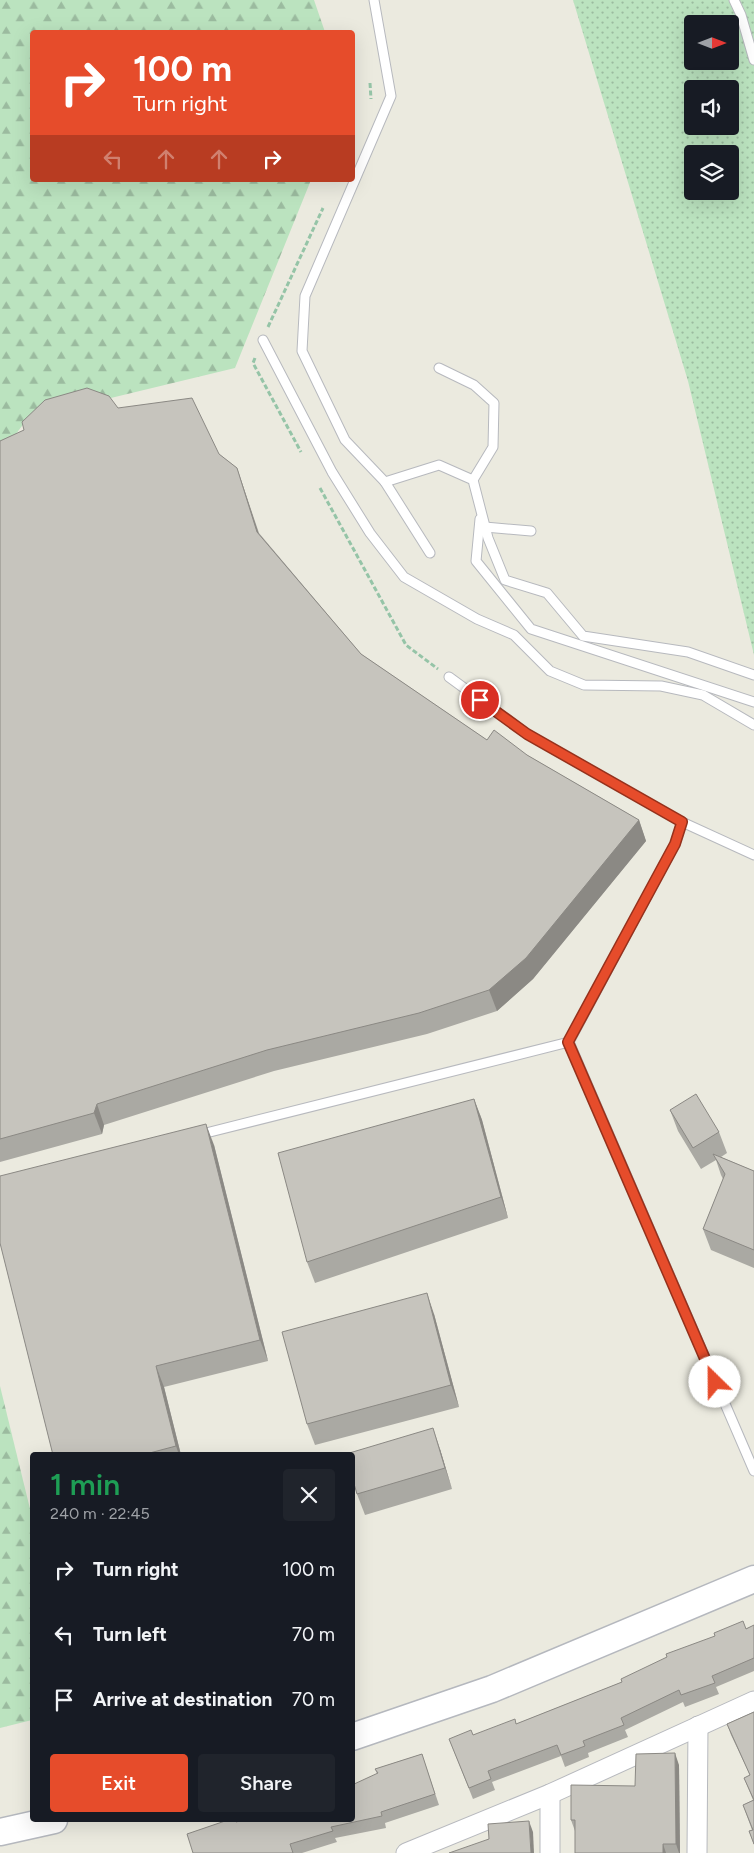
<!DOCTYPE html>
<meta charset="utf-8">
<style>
body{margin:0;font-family:Figtree,sans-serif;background:#20242c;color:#f1f3f6;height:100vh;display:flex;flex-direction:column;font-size:19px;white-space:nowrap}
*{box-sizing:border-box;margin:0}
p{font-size:16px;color:#9ea1a6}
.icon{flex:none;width:28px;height:28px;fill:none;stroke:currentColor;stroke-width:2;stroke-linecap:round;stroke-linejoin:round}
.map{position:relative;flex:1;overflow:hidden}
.sheet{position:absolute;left:30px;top:1452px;width:325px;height:370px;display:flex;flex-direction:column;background:#171b24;border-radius:5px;box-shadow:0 5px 20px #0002}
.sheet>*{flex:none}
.hud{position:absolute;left:30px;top:30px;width:325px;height:152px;border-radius:5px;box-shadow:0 5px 20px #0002;background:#e64c2b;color:#fff;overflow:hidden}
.needle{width:32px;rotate:90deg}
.fabs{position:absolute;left:684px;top:15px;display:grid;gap:10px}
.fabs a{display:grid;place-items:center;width:55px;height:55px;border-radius:5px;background:#171b24;box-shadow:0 5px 20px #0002;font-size:25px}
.pin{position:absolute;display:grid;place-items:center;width:42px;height:42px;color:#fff;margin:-21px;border:2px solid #fff;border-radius:50%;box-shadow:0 1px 5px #0007}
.me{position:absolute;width:55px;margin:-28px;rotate:337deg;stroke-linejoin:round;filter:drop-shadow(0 0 4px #0008)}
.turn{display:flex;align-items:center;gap:18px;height:105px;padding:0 20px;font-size:22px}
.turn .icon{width:65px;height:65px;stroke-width:2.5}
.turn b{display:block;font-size:35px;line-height:42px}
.lanes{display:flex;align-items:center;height:48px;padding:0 20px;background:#0003;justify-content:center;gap:25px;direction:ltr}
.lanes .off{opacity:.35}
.round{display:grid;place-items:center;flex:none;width:52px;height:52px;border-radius:5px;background:#20242c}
.overview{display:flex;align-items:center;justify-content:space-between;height:85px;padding:0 20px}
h1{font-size:30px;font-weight:600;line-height:38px;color:#1e9e55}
.primary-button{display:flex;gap:10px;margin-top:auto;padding:10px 20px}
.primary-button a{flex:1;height:58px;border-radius:5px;background:#e64c2b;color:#fff;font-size:20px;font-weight:600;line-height:58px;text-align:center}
.primary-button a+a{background:#20242c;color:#f1f3f6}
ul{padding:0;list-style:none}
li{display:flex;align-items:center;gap:15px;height:65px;padding:0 20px}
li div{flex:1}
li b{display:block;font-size:19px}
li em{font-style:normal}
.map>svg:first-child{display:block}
</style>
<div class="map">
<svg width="754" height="1853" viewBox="0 0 754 1853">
<defs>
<pattern id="grass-dots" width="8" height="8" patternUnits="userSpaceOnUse" patternTransform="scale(1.25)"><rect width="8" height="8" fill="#bbe3bf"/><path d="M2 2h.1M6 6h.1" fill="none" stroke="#9bbb9f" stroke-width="1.8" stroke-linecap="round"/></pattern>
<pattern id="forest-firs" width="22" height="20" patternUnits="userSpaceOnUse" patternTransform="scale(1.25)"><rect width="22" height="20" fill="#bbe3bf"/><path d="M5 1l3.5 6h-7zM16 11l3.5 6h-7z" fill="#9bbb9f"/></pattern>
</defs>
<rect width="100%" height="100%" fill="#ebeadf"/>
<!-- grass -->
<path fill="url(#grass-dots)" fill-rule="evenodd" d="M573,0h181v655l-66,-274zM692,24h38v37h-38zM692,89h38v37h-38zM692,154h38v37h-38z"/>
<!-- forest -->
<g fill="url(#forest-firs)">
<polygon points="0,0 314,0 325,32 32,32 32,180 311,180 235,368 28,418 0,455"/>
<polygon points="0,1386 32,1517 32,1720 0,1728"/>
</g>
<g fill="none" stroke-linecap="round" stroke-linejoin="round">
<defs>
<g id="lane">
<polyline points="374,0 391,96 305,296 302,351 345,440 385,482 439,465 473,480 488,538 505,580 547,593 583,636 688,652 754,675"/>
<polyline points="734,0 741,15 754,60"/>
<polyline points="263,340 332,472 370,533 404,577 477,619 514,635 550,671 584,685 661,686 703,695 754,725"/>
<polyline points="439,368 474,385 494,403 493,447 473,480"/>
<polyline points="385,482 430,553"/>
<polyline points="480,519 476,561 531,629 754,702"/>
<polyline points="485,527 531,531"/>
<polyline points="449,677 527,734 682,822 754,855"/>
<polyline points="682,822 675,844 569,1042 754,1471"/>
<polyline points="198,1135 569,1042"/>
</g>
<g id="street">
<polyline points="406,1853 550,1794 754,1701"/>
<polyline points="550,1853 550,1794"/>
<polyline points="697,1853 698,1726"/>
</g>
<g id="secondary">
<polyline points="352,1737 492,1689 754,1579"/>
<polyline points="0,1832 54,1820"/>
</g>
</defs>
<!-- lane casing -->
<use href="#lane" stroke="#b7b9be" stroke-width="11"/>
<!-- street casing -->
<use href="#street" stroke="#b7b9be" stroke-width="21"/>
<!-- secondary casing -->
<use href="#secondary" stroke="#b5b8be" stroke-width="29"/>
<!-- path -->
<g stroke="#95c4a7" stroke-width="3" stroke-dasharray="5 2.5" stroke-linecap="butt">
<polyline points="370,83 371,99"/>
<polyline points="268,327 323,208"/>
<polyline points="255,358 253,363 301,452"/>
<polyline points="320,488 406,645 438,669"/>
</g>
<!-- lane -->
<use href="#lane" stroke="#fff" stroke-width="9"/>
<!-- street -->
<use href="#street" stroke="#fff" stroke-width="19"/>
<!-- secondary -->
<use href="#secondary" stroke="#fff" stroke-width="26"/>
</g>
<!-- wall -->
<g fill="#aaa9a3">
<polygon points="118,408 219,454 237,468 259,533 361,654 487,740 527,755 639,820 646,841 533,979 497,1011 427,1034 274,1071 104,1125 102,1134 0,1162 0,441 24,430"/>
<polygon points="474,1099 482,1120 508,1218 315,1283 307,1262"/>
<polygon points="670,1110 719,1132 727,1153 721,1157 754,1171 754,1268 711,1250 703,1229 723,1179 721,1175 716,1160 701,1169 678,1131"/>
<polygon points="214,1145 268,1361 164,1387 181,1455 53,1455"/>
<polygon points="434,1314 459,1407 315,1445 307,1424"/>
<polygon points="440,1449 452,1489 365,1515 357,1494"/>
<polygon points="754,1625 754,1671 716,1687 719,1694 685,1707 683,1702 625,1730 628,1737 588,1753 589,1757 565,1767 561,1756 492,1782 495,1790 473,1799 449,1739 473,1735 516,1724 622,1682"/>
<polygon points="754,1712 754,1845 749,1831 752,1830 743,1805 753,1800 744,1778 750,1775 731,1735 727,1724"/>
<polygon points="422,1754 439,1805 385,1823 386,1828 335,1838 337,1842 302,1853 193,1853 237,1822 352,1820 377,1774 375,1769"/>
<polygon points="679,1765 680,1853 575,1853 575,1831 571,1820"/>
</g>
<!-- shaded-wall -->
<g fill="#8b8984">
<polygon points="237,468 244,489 265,553 257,532"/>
<polygon points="639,820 646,841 533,979 497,1011 489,990"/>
<polygon points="474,1099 482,1120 508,1218 501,1197"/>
<polygon points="97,1104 104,1125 102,1134 94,1113"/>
<polygon points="206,1124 214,1145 268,1361 260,1340"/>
<polygon points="427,1293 434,1314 459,1407 451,1385"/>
<polygon points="156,1366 164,1387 181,1455 179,1455 176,1446"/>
<polygon points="433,1428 440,1449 452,1489 445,1468"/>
<polygon points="675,1753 679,1765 680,1853 679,1853 676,1844"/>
<polygon points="529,1821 533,1832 534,1853 531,1853"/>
<polygon points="663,1844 666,1853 663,1853"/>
</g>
<!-- building -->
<g fill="#c6c4bd" stroke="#8b8984">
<polygon points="87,388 109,396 118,408 192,398 219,454 237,468 257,532 361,654 487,740 494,730 527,755 639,820 526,958 489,990 419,1013 267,1050 97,1104 94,1113 0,1139 0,441 24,430 22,422 45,400"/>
<polygon points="696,1094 719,1132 693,1148 670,1110"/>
<polygon points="474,1099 501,1197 307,1262 278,1153"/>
<polygon points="206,1124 260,1340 156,1366 176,1446 142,1455 53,1455 0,1243 0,1176"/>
<polygon points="713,1154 754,1171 754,1250 703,1229 725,1174"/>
<polygon points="427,1293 451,1385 307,1424 282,1332"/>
<polygon points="433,1428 445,1468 357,1494 352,1477 352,1455 346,1455 346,1454"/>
<polygon points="743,1621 746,1629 754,1625 754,1658 712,1676 715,1683 681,1695 679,1690 621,1718 624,1725 583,1741 585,1746 561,1755 557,1745 488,1771 491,1779 469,1788 449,1739 471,1730 473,1735 515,1719 516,1724 622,1682 621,1679 667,1657 666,1654 715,1636 714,1633"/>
<polygon points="754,1712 754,1844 749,1831 753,1830 743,1805 754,1800 744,1778 750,1775 727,1724"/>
<polygon points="675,1753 676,1844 663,1844 663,1853 575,1853 575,1820 571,1820 571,1785 635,1786 636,1754"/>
<polygon points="422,1754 435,1794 381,1812 382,1816 331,1827 333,1831 290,1844 293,1853 193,1853 187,1834 228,1820 236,1820 236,1822 243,1820 352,1820 352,1785 378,1773 375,1769"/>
<polygon points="529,1821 531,1853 449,1853 489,1839 488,1824"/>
</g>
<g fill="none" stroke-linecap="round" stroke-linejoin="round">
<defs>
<polyline id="route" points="480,700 527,734 682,822 675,844 568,1042 715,1382"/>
</defs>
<!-- route casing -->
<use href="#route" stroke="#96311c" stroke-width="12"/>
<!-- route -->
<use href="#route" stroke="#e64c2b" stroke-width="9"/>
</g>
</svg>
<div class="fabs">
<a><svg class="needle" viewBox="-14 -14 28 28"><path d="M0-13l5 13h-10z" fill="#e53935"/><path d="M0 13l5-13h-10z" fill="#9ea1a6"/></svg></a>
<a><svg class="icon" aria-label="sound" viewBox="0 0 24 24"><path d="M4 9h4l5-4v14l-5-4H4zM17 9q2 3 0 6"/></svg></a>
<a><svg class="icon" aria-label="layers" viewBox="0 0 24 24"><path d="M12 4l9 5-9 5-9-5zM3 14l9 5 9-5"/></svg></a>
</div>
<div class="pin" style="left:480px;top:700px;background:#d93025"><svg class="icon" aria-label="arrive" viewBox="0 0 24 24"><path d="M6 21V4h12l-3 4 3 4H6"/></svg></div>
<svg class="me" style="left:715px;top:1382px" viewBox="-20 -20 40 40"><circle r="19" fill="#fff"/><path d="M0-13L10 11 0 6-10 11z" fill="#e64c2b"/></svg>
<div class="hud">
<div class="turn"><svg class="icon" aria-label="right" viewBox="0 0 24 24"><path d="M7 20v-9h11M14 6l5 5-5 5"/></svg><div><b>100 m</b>Turn right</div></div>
<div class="lanes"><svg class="icon off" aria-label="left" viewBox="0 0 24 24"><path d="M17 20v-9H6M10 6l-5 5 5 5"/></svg><svg class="icon off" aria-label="ahead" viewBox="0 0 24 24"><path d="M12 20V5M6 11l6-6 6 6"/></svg><svg class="icon off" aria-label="ahead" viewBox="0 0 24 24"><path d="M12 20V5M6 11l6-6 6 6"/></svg><svg class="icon" aria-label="right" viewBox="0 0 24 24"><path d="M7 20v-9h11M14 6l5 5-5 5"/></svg></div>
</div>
<section class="sheet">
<div class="overview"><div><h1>1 min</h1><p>240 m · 22:45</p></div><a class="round"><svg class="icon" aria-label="close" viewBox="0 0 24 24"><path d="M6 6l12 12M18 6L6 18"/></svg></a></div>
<ul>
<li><svg class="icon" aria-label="right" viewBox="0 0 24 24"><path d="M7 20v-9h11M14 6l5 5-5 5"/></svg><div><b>Turn right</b></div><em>100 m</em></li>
<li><svg class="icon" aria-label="left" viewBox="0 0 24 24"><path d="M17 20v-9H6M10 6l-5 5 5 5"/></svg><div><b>Turn left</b></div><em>70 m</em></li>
<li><svg class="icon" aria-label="arrive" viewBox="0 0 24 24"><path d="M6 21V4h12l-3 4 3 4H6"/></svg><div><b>Arrive at destination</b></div><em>70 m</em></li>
</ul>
<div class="primary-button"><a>Exit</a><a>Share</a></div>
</section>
</div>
